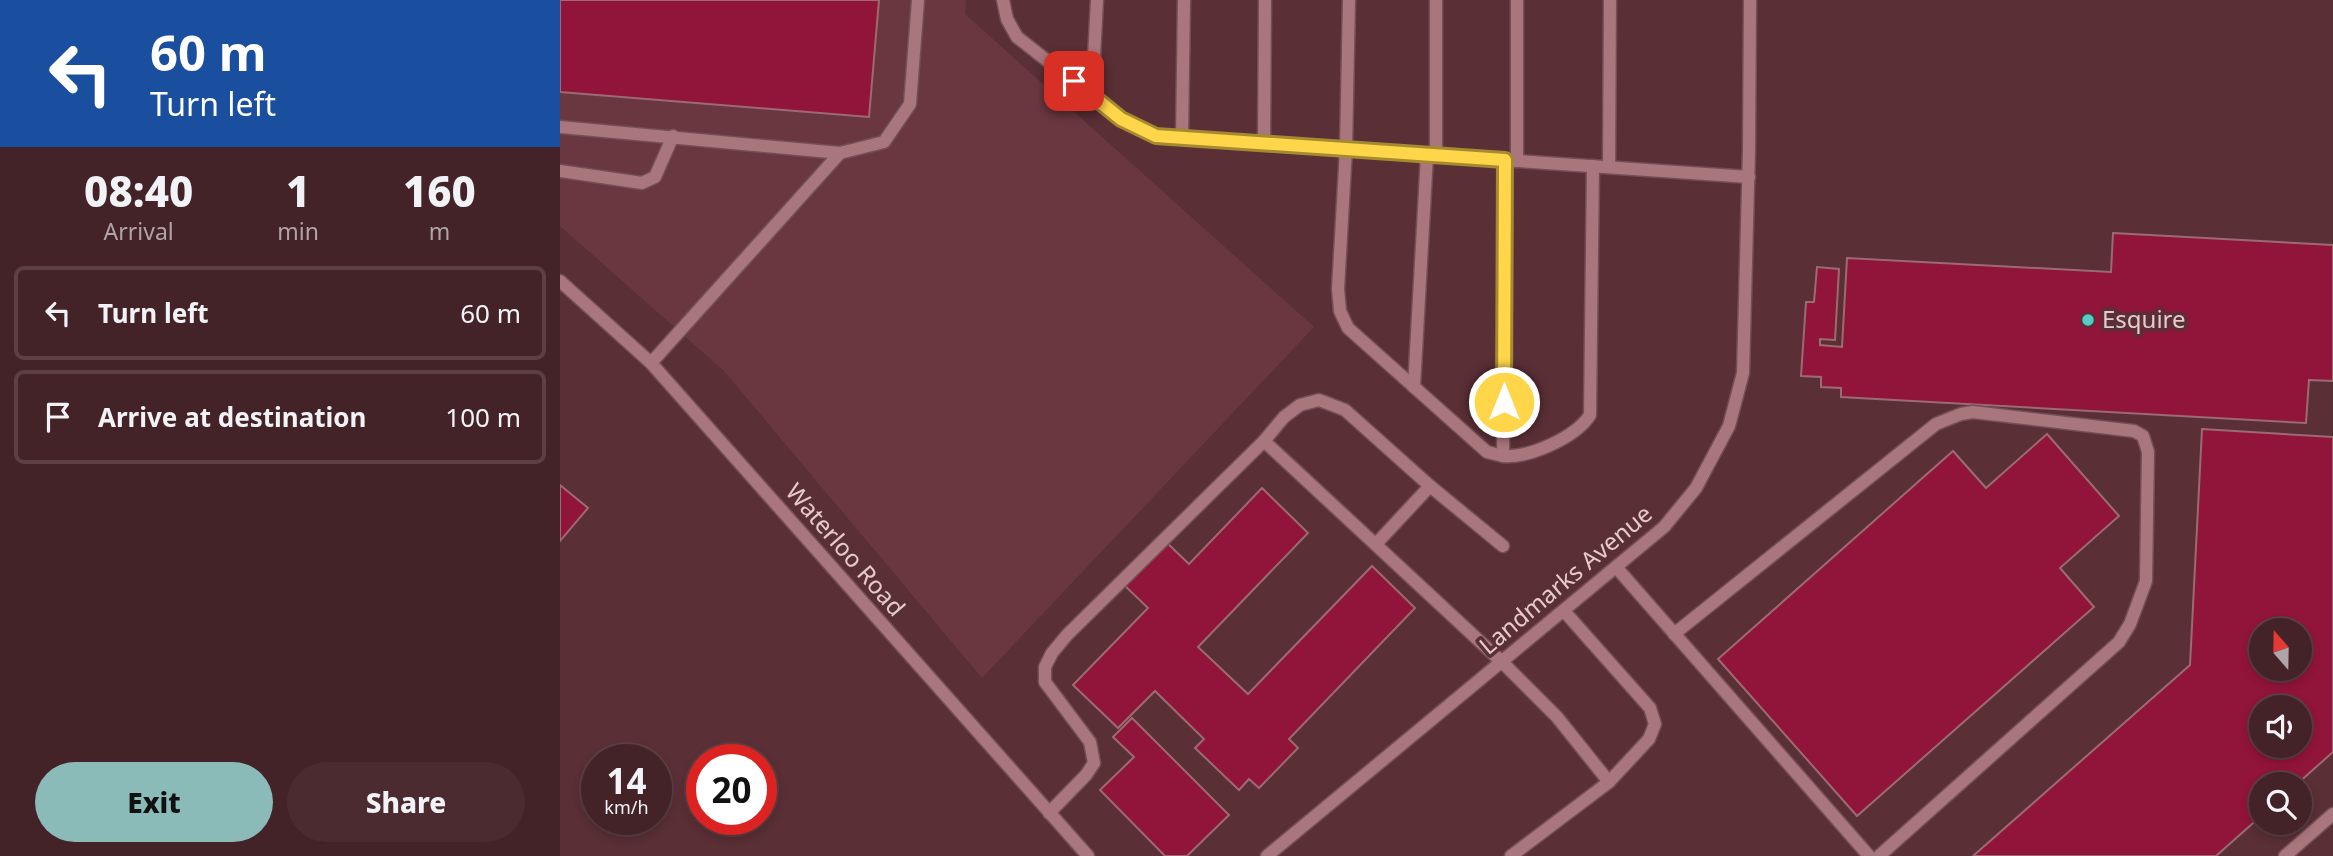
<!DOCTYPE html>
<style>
body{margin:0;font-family:"Noto Sans",sans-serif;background:#4b2b30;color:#f1f3f6;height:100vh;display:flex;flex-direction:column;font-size:26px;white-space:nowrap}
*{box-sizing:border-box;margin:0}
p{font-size:23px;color:#afa4a8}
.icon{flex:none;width:38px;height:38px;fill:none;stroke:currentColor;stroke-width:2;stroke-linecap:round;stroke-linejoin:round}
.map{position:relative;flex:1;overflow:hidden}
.panel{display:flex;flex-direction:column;background:#442328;width:560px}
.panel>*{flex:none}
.guide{background:#1a4fa0;color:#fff;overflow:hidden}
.needle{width:46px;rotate:340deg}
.controls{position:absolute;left:1689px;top:618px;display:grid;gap:14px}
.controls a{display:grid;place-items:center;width:63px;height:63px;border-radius:50%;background:#442328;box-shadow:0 4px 10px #0003,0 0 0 2px #5c4045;font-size:35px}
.speed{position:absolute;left:21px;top:744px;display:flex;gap:14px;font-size:35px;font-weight:700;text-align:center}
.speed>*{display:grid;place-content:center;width:91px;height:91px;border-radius:50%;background:#442328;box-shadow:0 4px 10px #0003,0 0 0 2px #5c4045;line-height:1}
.speed small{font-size:18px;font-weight:400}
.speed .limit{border:10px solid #d22;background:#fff;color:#111}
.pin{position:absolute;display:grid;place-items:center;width:60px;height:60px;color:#fff;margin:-30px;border-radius:14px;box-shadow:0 4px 10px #0006}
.me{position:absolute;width:77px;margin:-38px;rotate:0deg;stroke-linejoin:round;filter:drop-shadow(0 0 5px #0008)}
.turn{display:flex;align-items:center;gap:24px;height:147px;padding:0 35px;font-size:32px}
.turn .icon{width:91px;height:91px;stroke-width:2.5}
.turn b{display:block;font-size:49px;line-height:60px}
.eta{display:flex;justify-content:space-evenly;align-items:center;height:119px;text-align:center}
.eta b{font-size:42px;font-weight:800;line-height:49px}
.cta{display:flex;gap:14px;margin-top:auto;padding:14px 35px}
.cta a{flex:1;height:80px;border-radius:42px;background:#8bbbb9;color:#111;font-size:28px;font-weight:800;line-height:80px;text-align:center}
.cta a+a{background:#4b2b30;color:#f1f3f6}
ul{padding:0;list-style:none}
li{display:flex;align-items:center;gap:21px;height:94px;margin:0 14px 10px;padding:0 21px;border:4px solid #5c4045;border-radius:10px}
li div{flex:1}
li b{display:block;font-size:26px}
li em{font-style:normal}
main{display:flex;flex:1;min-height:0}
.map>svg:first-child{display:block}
</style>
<main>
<section class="panel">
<div class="guide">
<div class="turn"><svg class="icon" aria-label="left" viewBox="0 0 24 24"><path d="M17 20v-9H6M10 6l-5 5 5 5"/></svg><div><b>60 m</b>Turn left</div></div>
</div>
<div class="eta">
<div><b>08:40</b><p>Arrival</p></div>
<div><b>1</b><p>min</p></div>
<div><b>160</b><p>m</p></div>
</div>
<ul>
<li><svg class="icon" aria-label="left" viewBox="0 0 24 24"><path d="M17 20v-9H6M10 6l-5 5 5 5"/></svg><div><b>Turn left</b></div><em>60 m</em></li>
<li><svg class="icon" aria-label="arrive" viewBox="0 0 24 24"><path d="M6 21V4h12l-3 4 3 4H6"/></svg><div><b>Arrive at destination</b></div><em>100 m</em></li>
</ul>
<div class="cta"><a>Exit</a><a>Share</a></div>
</section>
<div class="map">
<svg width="1773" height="856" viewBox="0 0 1773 856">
<rect width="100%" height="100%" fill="#5a2f36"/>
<!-- built -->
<polygon fill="#6a3740" points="0,0 406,0 405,14 754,327 422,678 164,371 0,226"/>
<!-- building -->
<g fill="#91143a" stroke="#9c6b71" stroke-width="2" fill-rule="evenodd">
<polygon points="0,0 319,0 309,117 0,92"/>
<polygon points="1553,233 1773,245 1773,381 1749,380 1746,423 1281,397 1281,388 1261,387 1261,377 1241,376 1246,302 1254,302 1257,267 1279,269 1275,340 1260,339 1260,345 1282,347 1287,258 1551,272"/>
<path d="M1642,429l131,8v315l-36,32h-36v32l-45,40h-243l217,-191zM1701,630h39v38h-39zM1701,707h39v39h-39z"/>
<polygon points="1487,434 1559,516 1500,568 1534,607 1297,816 1158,659 1393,451 1426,488"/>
<polygon points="0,485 28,508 0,541"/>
<polygon points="702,488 748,533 638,647 688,694 812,566 855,608 729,739 738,748 699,788 689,779 679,790 635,748 644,739 595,691 558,728 513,685 588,608 563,584 605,541 629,564"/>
<polygon points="572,718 669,815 627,856 605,856 540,790 574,757 553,737"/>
</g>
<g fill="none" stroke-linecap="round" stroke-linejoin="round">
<defs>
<g id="minor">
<polyline points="443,0 447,19 457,37 561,119 596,136 1189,177"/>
<path d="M789,0l-3,149 -8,140 2,22 8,17 139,124c5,1 11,3 16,4 27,2 73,-19 87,-41l3,-249"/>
<polyline points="876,0 876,156"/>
<polyline points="957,0 957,161"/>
<polyline points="532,96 537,0"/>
<polyline points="0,127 280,153 324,142 350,104 358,0"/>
<polyline points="622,138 624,0"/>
<polyline points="704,144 705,0"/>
<polyline points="1049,167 1050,0"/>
<polyline points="0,171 82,183 95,177 113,136"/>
<polyline points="0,281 91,363 528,856"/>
<polyline points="91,363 280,153"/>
<polyline points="854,387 867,155"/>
<polyline points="704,441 942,662 997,717 1049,782"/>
<polyline points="943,456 945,160"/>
<polyline points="816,544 870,486"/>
<polyline points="1056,567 1309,856"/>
<polyline points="1114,634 1376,424 1401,414 1413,412 1574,431 1583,436 1588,452 1586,581 1570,624 1559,642 1319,856"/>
<polyline points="489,813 526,775 534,763 530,742 485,682 485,667 492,653 507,635 704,441 724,417 740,405 759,400 785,410 870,486 943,546"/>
<polyline points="707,856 1104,527 1136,488 1169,426 1183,373 1189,150 1190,0"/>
<polyline points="951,856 1049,782 1089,739 1095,724 1090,708 1004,611"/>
<polyline points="1725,856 1773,814"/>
</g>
</defs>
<!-- minor casing -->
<use href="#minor" stroke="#734f55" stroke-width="15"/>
<!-- minor -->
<use href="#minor" stroke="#a8767c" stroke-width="12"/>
</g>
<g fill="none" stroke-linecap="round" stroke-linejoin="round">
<defs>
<polyline id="route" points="514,81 561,119 596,136 945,160 944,402"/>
</defs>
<!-- route casing -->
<use href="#route" stroke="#a68a30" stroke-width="18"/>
<!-- route -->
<use href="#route" stroke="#ffd54a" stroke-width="12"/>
</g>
<!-- markers -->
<circle fill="#54cdc7" stroke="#5a2f36" stroke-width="2.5" cx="1528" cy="320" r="7"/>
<g text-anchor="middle" stroke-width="7" stroke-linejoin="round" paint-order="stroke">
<!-- poi labels -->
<g font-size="24" fill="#e6cacd" stroke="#5a2f36" text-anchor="start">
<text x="1542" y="328">Esquire</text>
</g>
<!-- street labels -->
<g font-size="24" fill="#e6cacd" stroke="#5a2f36">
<text transform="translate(285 550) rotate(49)" y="8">Waterloo Road</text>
<text transform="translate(1006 580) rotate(-40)" y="8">Landmarks Avenue</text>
</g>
</g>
</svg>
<div class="controls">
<a><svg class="needle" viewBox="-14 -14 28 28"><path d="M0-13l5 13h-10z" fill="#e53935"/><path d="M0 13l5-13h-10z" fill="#afa4a8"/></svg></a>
<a><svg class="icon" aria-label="sound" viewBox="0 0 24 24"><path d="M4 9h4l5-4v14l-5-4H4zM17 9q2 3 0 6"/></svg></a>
<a><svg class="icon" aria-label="search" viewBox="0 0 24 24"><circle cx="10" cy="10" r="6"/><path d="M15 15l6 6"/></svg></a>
</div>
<div class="speed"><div>14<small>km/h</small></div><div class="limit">20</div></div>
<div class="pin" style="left:514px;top:81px;background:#d93025"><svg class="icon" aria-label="arrive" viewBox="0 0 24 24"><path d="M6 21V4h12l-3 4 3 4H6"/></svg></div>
<svg class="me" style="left:944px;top:402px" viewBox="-20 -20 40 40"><circle r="17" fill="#ffd54a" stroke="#fff" stroke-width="3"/><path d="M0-11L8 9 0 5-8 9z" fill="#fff"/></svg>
</div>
</main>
